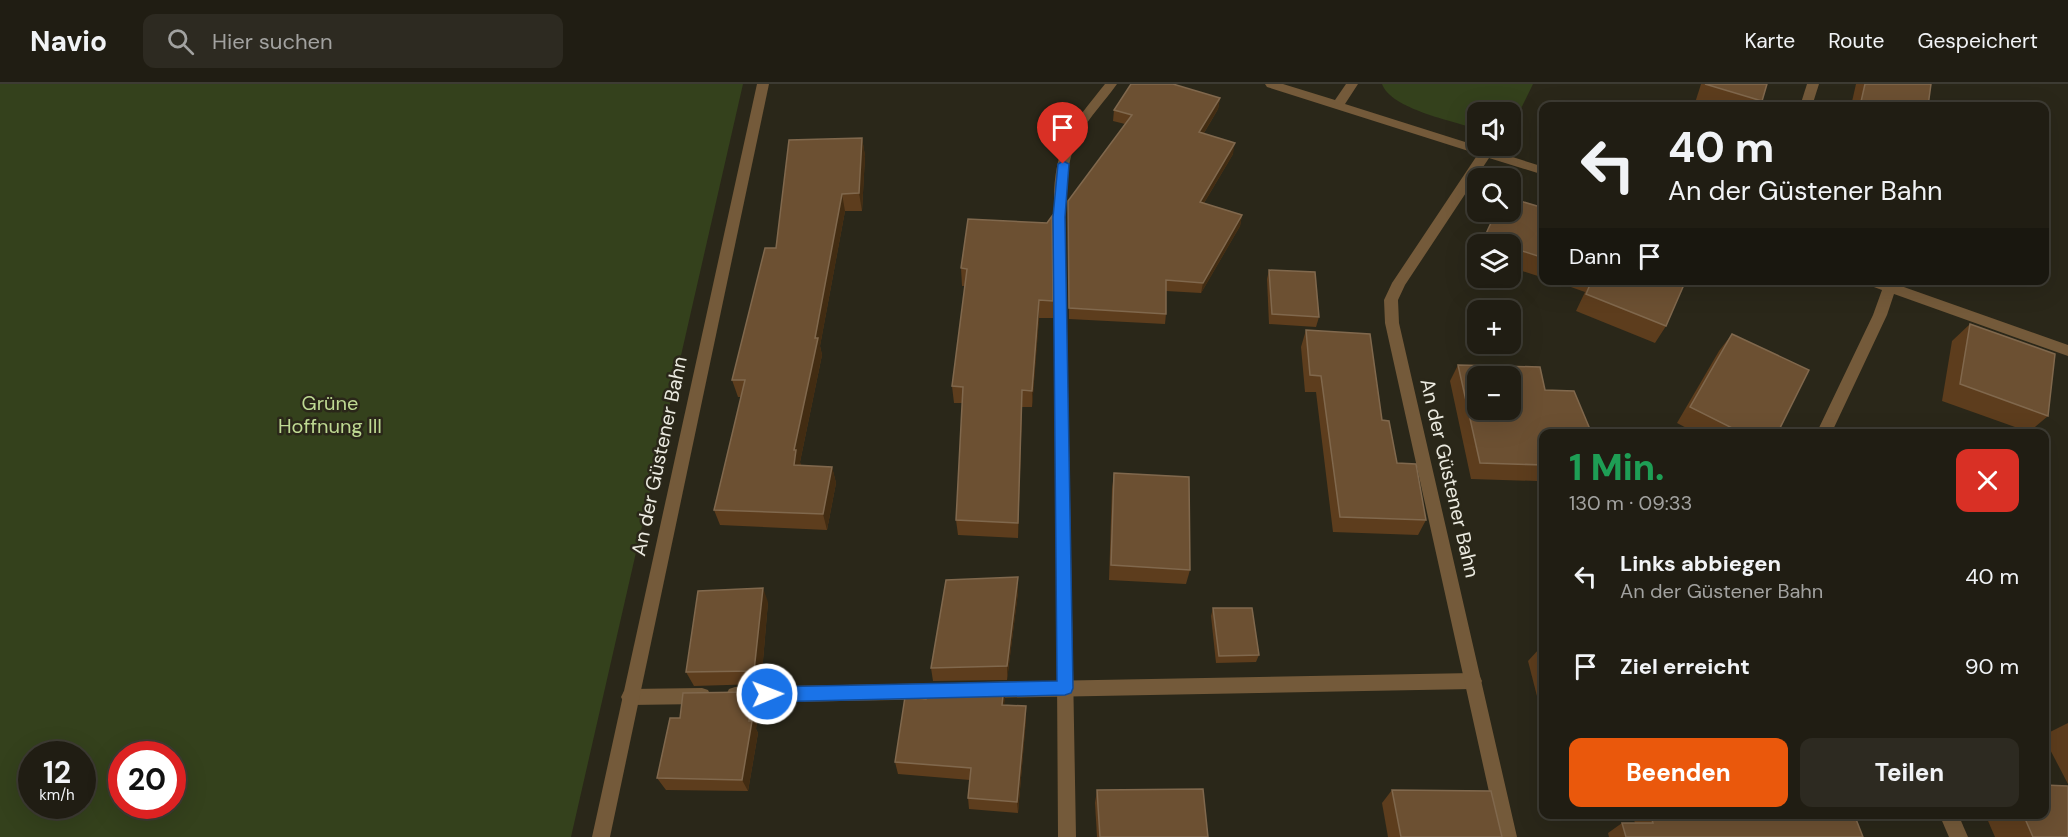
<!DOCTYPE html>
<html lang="de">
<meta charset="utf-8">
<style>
body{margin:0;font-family:"DM Sans",sans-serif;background:#2d2a21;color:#f1f3f6;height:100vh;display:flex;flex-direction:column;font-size:22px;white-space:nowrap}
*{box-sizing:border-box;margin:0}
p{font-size:20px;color:#a2a2a0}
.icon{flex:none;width:33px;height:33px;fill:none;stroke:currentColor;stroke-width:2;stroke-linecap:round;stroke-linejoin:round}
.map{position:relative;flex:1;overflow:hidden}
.panel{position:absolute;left:1539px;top:345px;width:510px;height:390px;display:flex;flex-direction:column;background:#201d13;border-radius:12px;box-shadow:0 6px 24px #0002,0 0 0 2px #3d3b33}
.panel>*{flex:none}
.guide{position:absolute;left:1539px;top:18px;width:510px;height:183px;border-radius:12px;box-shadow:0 6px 24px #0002,0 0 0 2px #3d3b33;background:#201d13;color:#f1f3f6;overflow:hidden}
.fabs{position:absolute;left:1467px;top:18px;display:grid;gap:12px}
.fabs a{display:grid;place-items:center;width:54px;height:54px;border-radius:12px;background:#201d13;box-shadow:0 6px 24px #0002,0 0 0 2px #3d3b33;font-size:30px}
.speed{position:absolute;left:18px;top:657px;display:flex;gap:12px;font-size:30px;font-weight:700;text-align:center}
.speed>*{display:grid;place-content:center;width:78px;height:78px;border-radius:50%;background:#201d13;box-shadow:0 6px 24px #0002,0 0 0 2px #3d3b33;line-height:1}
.speed small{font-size:15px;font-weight:400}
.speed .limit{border:9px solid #d22;background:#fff;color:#111}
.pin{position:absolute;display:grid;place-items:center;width:51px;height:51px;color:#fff;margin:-62px -26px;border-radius:50% 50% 50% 0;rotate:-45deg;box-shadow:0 0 6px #0007}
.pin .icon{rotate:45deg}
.me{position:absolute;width:66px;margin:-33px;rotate:89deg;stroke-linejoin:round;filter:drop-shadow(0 0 4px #0008)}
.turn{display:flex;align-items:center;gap:21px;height:126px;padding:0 30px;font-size:27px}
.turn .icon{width:78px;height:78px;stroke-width:2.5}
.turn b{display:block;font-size:42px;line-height:51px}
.then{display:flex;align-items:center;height:57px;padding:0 30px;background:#0003;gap:12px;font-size:22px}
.round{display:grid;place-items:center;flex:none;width:63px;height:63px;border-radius:12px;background:#2d2a21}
.head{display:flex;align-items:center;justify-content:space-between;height:102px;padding:0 30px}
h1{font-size:36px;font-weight:800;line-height:45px;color:#1e9e55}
.primary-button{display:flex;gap:12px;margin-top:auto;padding:12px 30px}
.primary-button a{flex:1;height:69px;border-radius:12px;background:#ea580c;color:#fff;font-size:24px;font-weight:800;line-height:69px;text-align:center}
.primary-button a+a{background:#2d2a21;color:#f1f3f6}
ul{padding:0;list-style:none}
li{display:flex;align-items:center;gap:18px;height:90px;padding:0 30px}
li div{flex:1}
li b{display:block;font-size:22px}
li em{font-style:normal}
header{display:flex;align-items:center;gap:36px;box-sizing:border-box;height:84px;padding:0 30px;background:#201d13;border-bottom:2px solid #3d3b33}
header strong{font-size:28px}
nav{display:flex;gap:33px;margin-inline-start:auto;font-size:21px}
.search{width:420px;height:54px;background:#2d2a21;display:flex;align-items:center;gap:15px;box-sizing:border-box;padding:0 21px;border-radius:12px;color:#a2a2a0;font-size:22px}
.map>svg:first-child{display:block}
</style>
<header>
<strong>Navio</strong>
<div class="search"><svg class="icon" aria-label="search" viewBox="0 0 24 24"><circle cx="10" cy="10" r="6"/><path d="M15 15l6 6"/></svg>Hier suchen</div>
<nav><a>Karte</a><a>Route</a><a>Gespeichert</a></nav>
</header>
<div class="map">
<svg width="2068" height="753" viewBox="0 0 2068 753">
<rect width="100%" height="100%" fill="#2a2719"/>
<!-- green -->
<g fill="#34411c" fill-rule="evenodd">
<path d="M0,0h743l-172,753h-571zM32,670h50v52h-50zM122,670h50v52h-50z"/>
<path d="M1382,0h151l-22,45 -1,-17h-32l-1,17c-24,-8 -86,-20 -95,-45z"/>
</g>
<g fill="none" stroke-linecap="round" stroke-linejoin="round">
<!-- service -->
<g fill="#745a3a" fill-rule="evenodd">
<polygon points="1473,589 1479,591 1482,597 1479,603 1473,605 984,614 978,612 975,606 978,600 984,598"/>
<polygon points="948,599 954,601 957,607 954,613 948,615 735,619 729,617 726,611 729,605 735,603"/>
<polygon points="702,604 708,606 711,612 708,618 702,620 630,621 624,619 621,613 624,607 630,605"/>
</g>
<!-- minor -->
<g fill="#745a3a" fill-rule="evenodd">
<polygon points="757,0 769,0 610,753 592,753"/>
<path d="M1105,0h12c-12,17 -27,32 -37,50 -14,25 -14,55 -15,83l11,620h-18l-4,-645c3,-52 20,-69 51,-108z"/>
<polygon points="1265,0 1283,0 1335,16 1346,0 1358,0 1345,20 1544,83 1544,91 1489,74 1405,201 1398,216 1399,239 1517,753 1499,753 1385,239 1384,216 1392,199 1478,70 1267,3"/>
<polygon points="1807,0 1819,0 1812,22 1800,22"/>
<polygon points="1862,196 1884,196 2068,261 2068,272 1894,210 1887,231 1831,350 1816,350 1873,231 1882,206 1863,199"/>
<polygon points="1939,730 1958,730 1968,753 1949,753"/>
</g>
</g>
<!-- wall -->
<g fill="#5d3d1d">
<polygon points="1701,0 1767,0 1762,17 1759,22 1708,22 1695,19"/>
<polygon points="1856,0 1931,0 1928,22 1851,22"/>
<polygon points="1220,14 1218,25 1204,49 1233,70 1204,119 1242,131 1240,142 1201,209 1166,207 1166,230 1165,240 1069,235 1068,117 1125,40 1113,37 1114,26"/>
<polygon points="862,54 865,72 862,127 845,127 820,262 822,271 800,378 801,382 832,383 836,399 827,446 720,441 714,426 741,313 738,313 732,296 776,164"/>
<polygon points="1544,124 1544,194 1510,183 1510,160 1481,160 1496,128"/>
<polygon points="968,135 1053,217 1053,234 1039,234 1032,323 1022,323 1018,454 958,451 956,436 963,319 954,319 952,302 965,202 962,202 961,184"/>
<polygon points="1269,186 1319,233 1316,243 1269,240 1267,195"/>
<polygon points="1551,196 1686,196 1666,242 1655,259 1576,227 1585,208"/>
<polygon points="1970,240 2048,332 2029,348 1942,317 1952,257"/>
<polygon points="1306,246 1382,336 1397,379 1426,436 1418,451 1333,448 1316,308 1305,308 1301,263"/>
<polygon points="1732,250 1777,350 1698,350 1677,339 1719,267"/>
<polygon points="1458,281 1544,350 1544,418 1537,397 1471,395 1450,297"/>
<polygon points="1114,389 1190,486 1186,500 1109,496 1112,405"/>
<polygon points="1018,508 1007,596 933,597 931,584"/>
<polygon points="768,518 761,600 694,602 686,588"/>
<polygon points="1213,524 1259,571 1256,578 1216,579 1211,532"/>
<polygon points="1539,565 1544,565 1544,616 1538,616 1528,577"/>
<polygon points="1004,603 1004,621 1026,635 1018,729 969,725 968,714 970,696 898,690 895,678"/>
<polygon points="759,621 756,645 758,649 748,707 666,706 657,694 680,634"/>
<polygon points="2068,639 2068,700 2044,654 2044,651"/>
<polygon points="1097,706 1208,753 1097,753 1095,719"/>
<polygon points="1392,706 1502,753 1388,753 1382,719"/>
<polygon points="1632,730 1854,730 1863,753 1609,753 1608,749 1622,739 1635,739"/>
<polygon points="1985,730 2044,730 2068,753 1995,753"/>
</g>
<!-- shaded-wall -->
<g fill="#422c12">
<polygon points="1220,14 1218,25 1198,59 1199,48"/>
<polygon points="862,54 865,72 862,127 859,109"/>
<polygon points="1235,59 1233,70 1198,129 1200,118"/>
<polygon points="842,110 845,127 820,262 822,271 800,378 801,382 794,381 794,366"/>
<polygon points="1242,131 1240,142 1201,209 1203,199"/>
<polygon points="1039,216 1039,234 1032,323 1032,307"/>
<polygon points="1022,306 1022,323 1018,454 1018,439"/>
<polygon points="832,383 836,399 827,446 823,430"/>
<polygon points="1018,493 1018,508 1007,596 1007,582"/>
<polygon points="763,504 768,518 761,600 754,587"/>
<polygon points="1004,603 1005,616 1002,633 1002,621"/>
<polygon points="752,608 759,621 756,645 758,649 748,707 742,696"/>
<polygon points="1026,622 1026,635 1018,729 1017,718"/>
</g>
<!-- building -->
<g fill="#6c5032" stroke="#80684d" stroke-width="1.5" fill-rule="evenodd">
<polygon points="1131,0 1173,0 1220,14 1199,48 1235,59 1200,118 1242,131 1203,199 1166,196 1166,230 1069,224 1068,117 1132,31 1114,26"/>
<polygon points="1705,0 1767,0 1762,17"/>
<polygon points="1865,0 1931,0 1928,22 1860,22"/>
<polygon points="862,54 859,109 842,110 815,254 818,254 794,366 796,366 794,381 832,383 823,430 714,426 745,296 732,296 765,164 776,164 789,56"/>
<polygon points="1510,114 1544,124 1544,174 1510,163 1510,160 1503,160 1484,154 1496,128 1510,128"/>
<polygon points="1052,132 1053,217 1039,216 1032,307 1022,306 1018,439 956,436 963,303 952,302 967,185 961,184 968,135 1047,139"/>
<polygon points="1269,186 1315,188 1319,233 1272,230"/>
<polygon points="1592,196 1686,196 1666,242 1586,210"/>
<polygon points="1970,240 2055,270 2048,332 1960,300"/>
<polygon points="1306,246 1370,250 1382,336 1389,337 1397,379 1416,380 1426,436 1340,433 1321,292 1310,291"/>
<polygon points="1732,250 1809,286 1777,350 1744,350 1690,323"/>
<path d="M1458,281l82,2 5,23 29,1 18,43h-48v31l-64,-2zM1478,292h32v34h-32z"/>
<polygon points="1114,389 1189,393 1190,486 1111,481"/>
<polygon points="1018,493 1007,582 931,584 946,496"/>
<polygon points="763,504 754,587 686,588 698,507"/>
<polygon points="1213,524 1252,524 1259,571 1219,572"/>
<polygon points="1539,565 1544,565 1544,583"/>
<polygon points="1004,603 1002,621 1026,622 1017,718 968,714 971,684 895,678 905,613 926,615 927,605"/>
<polygon points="752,608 749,637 752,637 742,696 657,694 670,634 680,634 683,609"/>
<polygon points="2044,701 2068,702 2068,753 2033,753 2023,730 2044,730"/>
<polygon points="1203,705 1208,753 1100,753 1097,706"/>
<polygon points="1392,706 1491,707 1502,753 1401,753"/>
<polygon points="1650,730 1854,730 1863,753 1626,753 1622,739 1653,739"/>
</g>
<!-- route -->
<polygon fill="#1a73e8" stroke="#114b97" stroke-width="1.5" points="1063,77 1069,80 1065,133 1073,604 1071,609 1065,611 767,618 762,616 759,610 762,605 767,603 1057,597 1053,133 1058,80"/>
<g text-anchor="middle" stroke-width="5" stroke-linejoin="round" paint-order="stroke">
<!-- park labels -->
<g font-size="20" fill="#bed992" stroke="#2a2719">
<text x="330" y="326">Grüne<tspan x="330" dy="23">Hoffnung III</tspan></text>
</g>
<!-- street labels -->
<g font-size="20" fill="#ebeae0" stroke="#2a2719">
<text transform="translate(659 372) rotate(-78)" y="7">An der Güstener Bahn</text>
<text transform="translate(1450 394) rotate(77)" y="7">An der Güstener Bahn</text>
</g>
</g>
</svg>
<div class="fabs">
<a><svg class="icon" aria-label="sound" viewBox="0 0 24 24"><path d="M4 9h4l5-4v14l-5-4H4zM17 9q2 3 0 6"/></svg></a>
<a><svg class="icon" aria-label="search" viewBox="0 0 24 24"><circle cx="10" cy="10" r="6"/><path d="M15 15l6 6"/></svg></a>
<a><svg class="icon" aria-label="layers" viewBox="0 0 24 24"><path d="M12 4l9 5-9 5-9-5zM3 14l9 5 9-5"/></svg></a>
<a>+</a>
<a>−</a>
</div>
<div class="speed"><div>12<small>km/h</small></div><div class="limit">20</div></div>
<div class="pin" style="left:1063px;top:80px;background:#d93025"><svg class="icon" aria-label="arrive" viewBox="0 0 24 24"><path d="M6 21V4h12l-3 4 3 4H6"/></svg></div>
<svg class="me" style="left:767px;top:610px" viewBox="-20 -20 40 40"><circle r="17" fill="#1a73e8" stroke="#fff" stroke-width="3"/><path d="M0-11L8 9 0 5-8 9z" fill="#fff"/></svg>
<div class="guide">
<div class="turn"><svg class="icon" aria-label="left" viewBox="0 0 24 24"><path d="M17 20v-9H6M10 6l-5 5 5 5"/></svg><div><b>40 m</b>An der Güstener Bahn</div></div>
<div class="then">Dann<svg class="icon" aria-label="arrive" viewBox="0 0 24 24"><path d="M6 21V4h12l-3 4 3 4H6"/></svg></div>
</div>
<section class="panel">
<div class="head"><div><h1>1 Min.</h1><p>130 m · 09:33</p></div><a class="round" style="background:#d93025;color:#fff"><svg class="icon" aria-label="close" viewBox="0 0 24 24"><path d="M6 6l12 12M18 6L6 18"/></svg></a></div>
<ul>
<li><svg class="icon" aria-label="left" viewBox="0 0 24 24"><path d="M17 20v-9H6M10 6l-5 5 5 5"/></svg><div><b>Links abbiegen</b><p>An der Güstener Bahn</p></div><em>40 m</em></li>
<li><svg class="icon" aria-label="arrive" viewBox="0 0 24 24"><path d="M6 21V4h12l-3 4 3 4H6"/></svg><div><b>Ziel erreicht</b></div><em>90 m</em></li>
</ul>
<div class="primary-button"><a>Beenden</a><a>Teilen</a></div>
</section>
</div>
